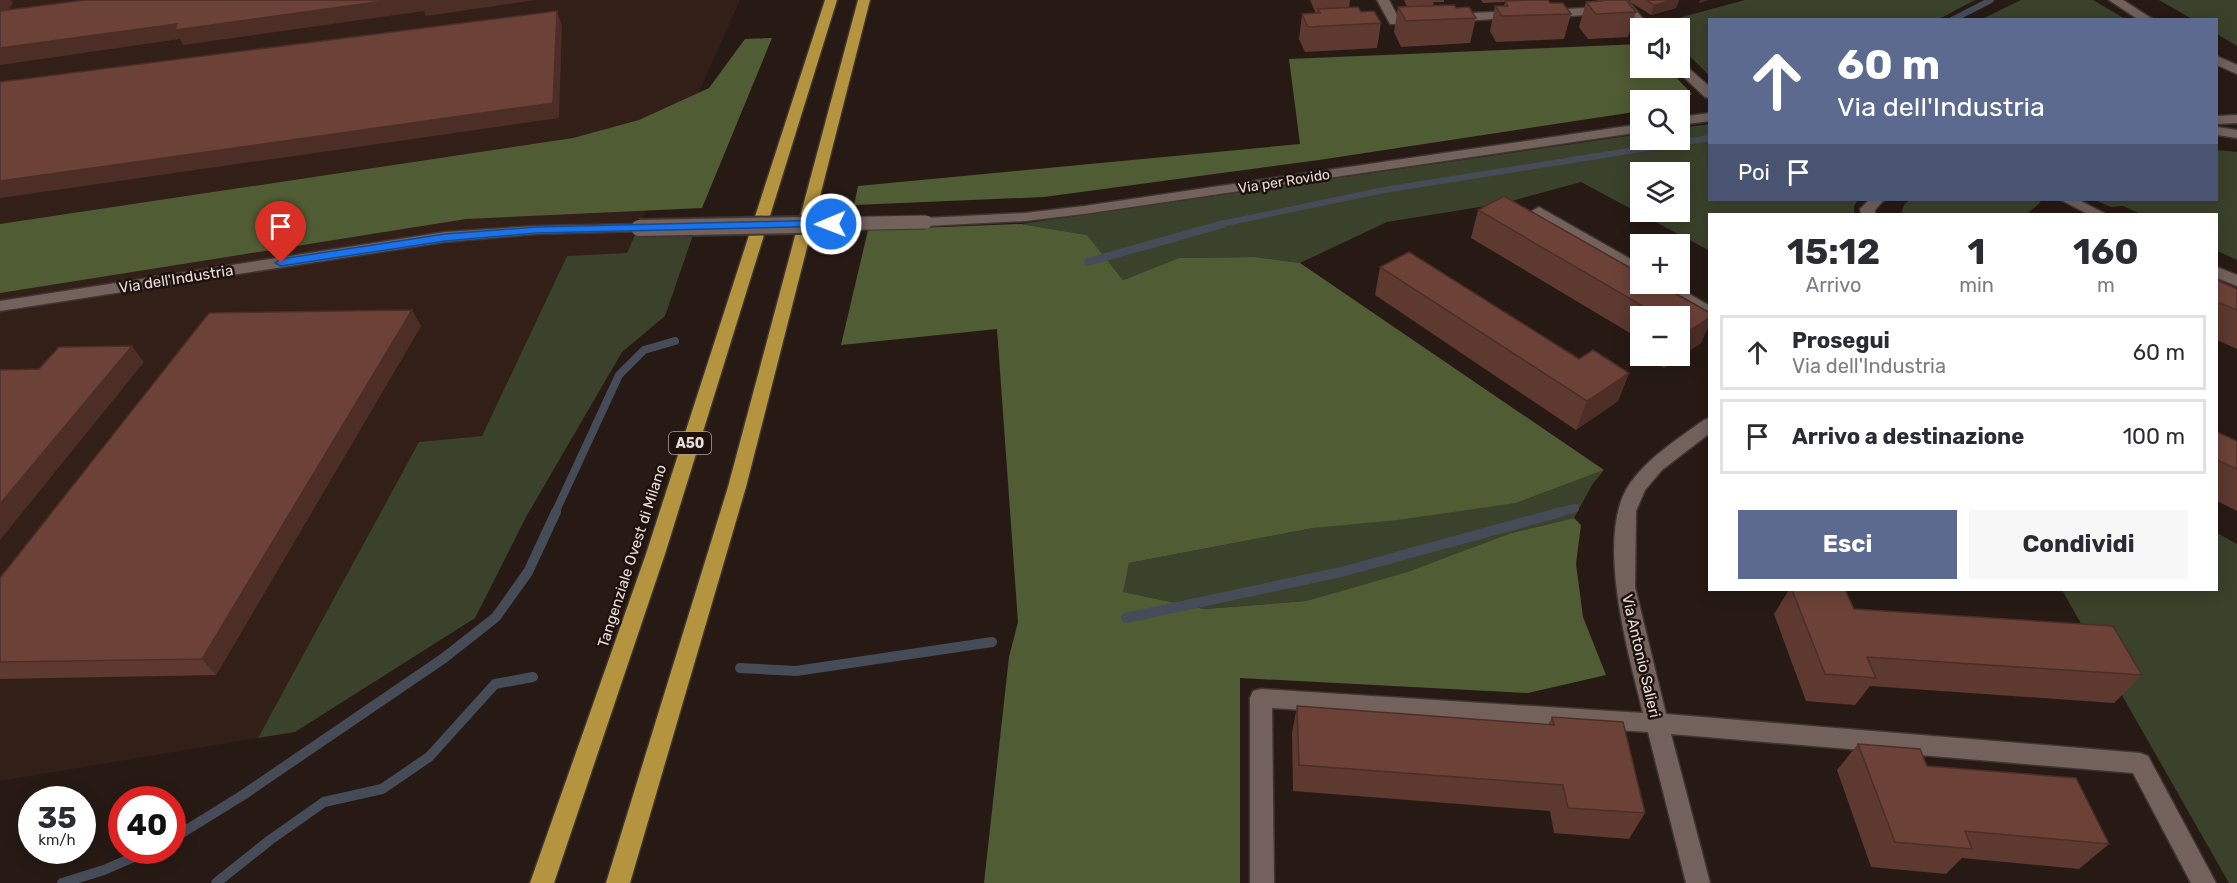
<!DOCTYPE html>
<html lang="it">
<meta charset="utf-8">
<style>
body{margin:0;font-family:Rubik,sans-serif;background:#f7f7f7;color:#2b2b33;height:100vh;display:flex;flex-direction:column;font-size:22px;white-space:nowrap}
*{box-sizing:border-box;margin:0}
p{font-size:20px;color:#7c7c81}
.icon{flex:none;width:33px;height:33px;fill:none;stroke:currentColor;stroke-width:2;stroke-linecap:round;stroke-linejoin:round}
.map{position:relative;flex:1;overflow:hidden}
.sheet{position:absolute;left:1708px;top:213px;width:510px;height:378px;display:flex;flex-direction:column;background:#fff;border-radius:0px;box-shadow:0 3px 15px #0003}
.sheet>*{flex:none}
.banner{position:absolute;left:1708px;top:18px;width:510px;height:183px;border-radius:0px;box-shadow:0 3px 15px #0003;background:#5b6a8e;color:#fff;overflow:hidden}
.controls{position:absolute;left:1630px;top:18px;display:grid;gap:12px}
.controls a{display:grid;place-items:center;width:60px;height:60px;border-radius:0px;background:#fff;box-shadow:0 3px 15px #0003;font-size:30px}
.speed{position:absolute;left:18px;top:786px;display:flex;gap:12px;font-size:30px;font-weight:700;text-align:center}
.speed>*{display:grid;place-content:center;width:78px;height:78px;border-radius:50%;background:#fff;box-shadow:0 3px 15px #0003;line-height:1}
.speed small{font-size:15px;font-weight:400}
.speed .limit{border:9px solid #d22;background:#fff;color:#111}
.pin{position:absolute;display:grid;place-items:center;width:51px;height:51px;color:#fff;margin:-62px -26px;border-radius:50% 50% 50% 0;rotate:-45deg;box-shadow:0 0 6px #0007}
.pin .icon{rotate:45deg}
.me{position:absolute;width:66px;margin:-33px;rotate:269deg;stroke-linejoin:round;filter:drop-shadow(0 0 4px #0008)}
.turn{display:flex;align-items:center;gap:21px;height:126px;padding:0 30px;font-size:27px}
.turn .icon{width:78px;height:78px;stroke-width:2.5}
.turn b{display:block;font-size:42px;line-height:51px}
.then{display:flex;align-items:center;height:57px;padding:0 30px;background:#0003;gap:12px;font-size:22px}
.eta{display:flex;justify-content:space-evenly;align-items:center;height:102px;text-align:center}
.eta b{font-size:36px;font-weight:700;line-height:42px}
.primary-button{display:flex;gap:12px;margin-top:auto;padding:12px 30px}
.primary-button a{flex:1;height:69px;border-radius:0px;background:#5b6a8e;color:#fff;font-size:24px;font-weight:700;line-height:69px;text-align:center}
.primary-button a+a{background:#f7f7f7;color:#2b2b33}
ul{padding:0;list-style:none}
li{display:flex;align-items:center;gap:18px;height:75px;margin:0 12px 9px;padding:0 18px;border:3px solid #e1e1e2;border-radius:0px}
li div{flex:1}
li b{display:block;font-size:22px}
li em{font-style:normal}
.map>svg:first-child{display:block}
</style>
<div class="map">
<svg width="2237" height="883" viewBox="0 0 2237 883">
<rect width="100%" height="100%" fill="#271a15"/>
<!-- built -->
<polygon fill="#321f17" points="0,0 740,0 627,253 567,256 482,436 419,442 258,738 0,781"/>
<!-- green -->
<g fill="#3b422b" fill-rule="evenodd">
<polygon points="1745,0 1975,0 1939,19 1710,20 1710,76 1680,47 1680,28 1664,28 1660,23"/>
<polygon points="2021,0 2093,0 2125,19 1982,19"/>
<polygon points="2159,0 2237,0 2237,46 2217,34 2217,20 2192,19"/>
<path d="M1710,124v76h148l-4,6v8h-144v37l-129,-69 -77,21 -117,19 -87,41 -45,-6 -76,1 -56,22 -36,-45 -66,-11 620,-90v6h39v-12zM1641,172h39v40h-39z"/>
<polygon points="2217,150 2237,152 2237,260 2217,251 2217,214 2141,214 2123,206 2111,207 2095,200 2217,200"/>
<polygon points="1909,200 2037,200 2041,202 2027,214 1901,214 1904,205"/>
<polygon points="635,235 693,235 665,316 622,352 526,517 475,618 295,732 258,738 419,442 482,436 567,256 627,253"/>
<polygon points="1604,470 1592,485 1574,518 1511,533 1407,572 1306,601 1204,609 1122,592 1129,563 1313,528 1516,503"/>
<polygon points="2217,533 2237,544 2237,883 2229,883 2062,590 2217,590"/>
</g>
<!-- forest -->
<g fill="#505c34">
<polygon points="772,38 702,208 466,219 0,293 0,224 573,138 639,120 709,88 745,39"/>
<polygon points="1641,44 1641,68 1667,68 1692,94 1680,102 1641,100 1641,111 1319,160 1044,197 854,205 858,186 1300,144 1289,59"/>
<polygon points="1021,224 1087,235 1123,280 1179,258 1255,257 1300,263 1604,470 1516,503 1397,520 1313,528 1129,563 1123,592 1204,609 1306,601 1407,572 1511,533 1574,518 1581,525 1576,564 1583,617 1606,675 1528,693 1240,678 1240,883 984,883 1009,657 1018,622 997,329 841,345 868,230"/>
</g>
<g fill="none" stroke-linecap="round" stroke-linejoin="round">
<!-- stream-far2 -->
<g stroke="#454c58" stroke-width="6">
<polyline points="1952,20 1991,0"/>
<polyline points="1216,225 1384,190 1710,138"/>
</g>
<!-- stream-far1 -->
<g stroke="#454c58" stroke-width="8">
<polyline points="1088,262 1223,224"/>
<polyline points="555,513 619,375 644,350 675,341"/>
<polyline points="1555,513 1575,508"/>
</g>
<!-- stream -->
<g stroke="#454c58" stroke-width="10">
<polyline points="1126,618 1341,572 1561,512"/>
<polyline points="740,668 796,671 992,642"/>
<polyline points="172,839 243,795 444,658 496,617 528,572 556,512"/>
<polyline points="62,883 104,870 150,850"/>
<polyline points="216,883 270,840 324,802 382,789 429,757 495,684 533,677"/>
</g>
<defs>
<g id="minor">
<polygon points="1377,0 1389,0 1398,17 1420,16 1426,20 1420,24 1390,24"/>
<polygon points="1615,0 1627,0 1651,28 1641,28 1641,31"/>
<polygon points="2109,0 2123,0 2154,20 2139,20"/>
<polygon points="1605,7 1611,11 1609,13 1546,18 1540,14 1546,10"/>
<polygon points="1516,11 1522,15 1520,17 1450,22 1444,18 1450,14"/>
<polygon points="2217,56 2237,65 2237,74 2217,65"/>
<polygon points="1680,63 1684,64 1710,87 1710,98 1705,97 1676,70 1674,68 1680,68"/>
<polygon points="1710,113 1710,121 1680,125 1680,117"/>
<polygon points="2237,115 2237,123 2217,124 2217,116"/>
<polygon points="1641,124 1641,132 1084,214 1025,221 926,226 919,222 926,218 1025,213 1084,206"/>
<polygon points="2217,127 2237,130 2237,138 2217,135"/>
<polygon points="1869,200 1884,200 1875,210 1875,214 1861,214 1860,209"/>
<polygon points="2061,200 2079,200 2106,214 2088,214"/>
<polygon points="1539,207 1641,265 1641,277 1534,214 1532,211"/>
<polygon points="639,224 644,225 646,228 644,231 536,234 445,242 0,311 0,301 445,232 536,226"/>
<polygon points="2217,267 2237,275 2237,286 2217,278"/>
<polygon points="1653,284 1672,284 1710,306 1710,318"/>
<path d="M1710,418v15l-48,37 -17,20 -9,21 -1,76 31,127 474,39 8,3 68,127h-25l-58,-110 -462,-39 39,149h-24l-38,-151 -376,-24 2,175h-24v-185l3,-7 8,-2 382,24c-14,-58 -50,-180 -12,-231 19,-26 47,-43 73,-62z"/>
</g>
<g id="highway">
<polygon points="825,0 837,0 665,554 554,883 530,883 646,554"/>
<polygon points="858,0 870,0 746,487 630,883 606,883 728,487"/>
</g>
</defs>
<!-- minor casing -->
<use href="#minor" stroke="#3f3532" stroke-width="3"/>
<!-- highway casing -->
<use href="#highway" stroke="#3f3532" stroke-width="3"/>
<!-- minor -->
<use href="#minor" fill="#73625c" fill-rule="evenodd"/>
<!-- highway -->
<use href="#highway" fill="#b5943f" fill-rule="evenodd"/>
<defs>
<polyline id="minor-bridge-far1" points="775,225 926,222"/>
<polyline id="minor-bridge" points="639,228 847,224"/>
</defs>
<!-- minor-bridge-far1 casing -->
<use href="#minor-bridge-far1" stroke="#3f3532" stroke-width="15" stroke-linecap="butt"/>
<!-- minor-bridge casing -->
<use href="#minor-bridge" stroke="#3f3532" stroke-width="20" stroke-linecap="butt"/>
<!-- minor-bridge-far1 -->
<use href="#minor-bridge-far1" stroke="#73625c" stroke-width="13"/>
<!-- minor-bridge -->
<use href="#minor-bridge" stroke="#73625c" stroke-width="16"/>
</g>
<!-- wall -->
<g fill="#5d3930">
<polygon points="1310,0 1350,0 1349,8 1361,12 1381,23 1377,48 1305,52 1299,39 1302,14 1316,14"/>
<polygon points="1404,0 1444,0 1444,2 1434,2 1433,6 1456,8 1476,18 1470,43 1401,47 1394,32 1398,7 1407,7"/>
<polygon points="1481,0 1548,0 1550,3 1571,14 1564,39 1496,42 1490,31 1495,6 1504,6 1505,2 1483,3"/>
<polygon points="1597,0 1626,0 1636,12 1628,37 1588,39 1579,27 1586,2 1597,1"/>
<polygon points="1630,0 1679,0 1676,8 1651,15 1630,2"/>
<polygon points="1478,210 1710,313 1710,322 1701,343 1664,368 1643,356 1680,356 1680,316 1641,316 1641,354 1630,348 1635,336 1471,238"/>
<polygon points="1380,267 1579,359 1629,373 1618,401 1576,430 1375,295"/>
<polygon points="2217,280 2237,289 2237,349 2217,340"/>
<polygon points="412,310 421,326 216,675 0,679 0,578"/>
<polygon points="2217,432 2237,441 2237,511 2217,501"/>
<polygon points="1789,590 1839,590 1854,609 2142,675 2114,703 1870,686 1855,705 1806,701 1774,614"/>
<polygon points="1297,706 1548,725 1552,717 1645,813 1629,839 1554,833 1550,811 1293,791 1292,733"/>
<polygon points="1858,744 1927,766 2109,844 2079,869 1962,858 1946,874 1871,867 1837,770"/>
</g>
<!-- shaded-wall -->
<g fill="#4c2e27">
<polygon points="0,0 11,0 13,3 0,24"/>
<polygon points="391,0 535,0 426,16 424,11 183,45 180,39 0,65 0,48 177,24"/>
<polygon points="1673,0 1679,0 1676,8 1651,15 1654,5"/>
<polygon points="1700,0 1709,0 1699,3"/>
<polygon points="557,11 562,26 559,118 0,198 0,181"/>
<polygon points="412,310 421,326 216,675 202,659"/>
<polygon points="1710,317 1710,322 1701,343 1664,368 1669,356 1680,356 1680,337"/>
<polygon points="132,346 144,362 0,540 0,504"/>
<polygon points="1629,373 1618,401 1576,430 1587,401"/>
</g>
<!-- building -->
<g fill="#6c4238" stroke="#4c2e27" stroke-width="1.5">
<polygon points="85,0 391,0 175,30 177,24 0,48 0,11"/>
<polygon points="1530,0 1548,0 1550,3 1563,3 1571,14 1502,16 1495,6 1508,6 1505,1"/>
<polygon points="1601,0 1626,0 1636,12 1596,14 1586,2 1602,1"/>
<polygon points="1646,0 1673,0 1654,5"/>
<polygon points="1454,5 1456,8 1469,7 1476,18 1406,21 1398,7"/>
<polygon points="1358,7 1361,12 1374,11 1381,23 1308,27 1302,14 1320,13 1318,9"/>
<polygon points="557,11 553,103 0,181 0,82"/>
<polygon points="1504,196 1641,274 1641,284 1659,284 1710,313 1710,317 1680,337 1680,316 1646,316 1653,312 1478,210"/>
<polygon points="1409,252 1579,359 1593,350 1629,373 1587,401 1380,267"/>
<polygon points="2217,280 2237,289 2237,310 2217,302"/>
<polygon points="412,310 202,659 0,662 0,578 209,313"/>
<polygon points="132,346 0,504 0,370 39,369 59,347"/>
<polygon points="2217,432 2237,441 2237,469 2217,460"/>
<polygon points="1792,590 1845,590 1854,609 2113,626 2142,675 1867,657 1876,678 1825,674"/>
<polygon points="1297,706 1554,725 1552,717 1623,722 1645,813 1568,808 1563,785 1299,765"/>
<polygon points="1858,744 1920,749 1927,766 2076,778 2109,844 1965,831 1972,849 1895,842"/>
</g>
<!-- route -->
<polygon fill="#1a73e8" stroke="#114b97" stroke-width="1.5" points="831,220 836,224 835,226 536,233 445,241 281,266 275,263 281,259 445,234 536,227"/>
<g text-anchor="middle" stroke-width="5" stroke-linejoin="round" paint-order="stroke">
<!-- far-street labels -->
<g font-size="14" fill="#e7ddda" stroke="#1e110c">
<text transform="translate(1284 181) rotate(-9)" y="5">Via per Rovido</text>
</g>
<!-- shield labels -->
<rect fill="#1e110c" stroke="#aba09c" stroke-width="1.5" x="669" y="432" width="42" height="22" rx="4.5"/>
<g font-size="14" font-weight="bold" fill="#e7ddda">
<text x="690" y="448">A50</text>
</g>
<!-- street labels -->
<g font-size="15" fill="#e7ddda" stroke="#1e110c">
<text transform="translate(176 279) rotate(-9)" y="5">Via dell'Industria</text>
<text transform="translate(632 556) rotate(-72)" y="5">Tangenziale Ovest di Milano</text>
<text transform="translate(1641 656) rotate(77)" y="5">Via Antonio Salieri</text>
</g>
</g>
</svg>
<div class="controls">
<a><svg class="icon" aria-label="sound" viewBox="0 0 24 24"><path d="M4 9h4l5-4v14l-5-4H4zM17 9q2 3 0 6"/></svg></a>
<a><svg class="icon" aria-label="search" viewBox="0 0 24 24"><circle cx="10" cy="10" r="6"/><path d="M15 15l6 6"/></svg></a>
<a><svg class="icon" aria-label="layers" viewBox="0 0 24 24"><path d="M12 4l9 5-9 5-9-5zM3 14l9 5 9-5"/></svg></a>
<a>+</a>
<a>−</a>
</div>
<div class="speed"><div>35<small>km/h</small></div><div class="limit">40</div></div>
<div class="pin" style="left:281px;top:263px;background:#d93025"><svg class="icon" aria-label="arrive" viewBox="0 0 24 24"><path d="M6 21V4h12l-3 4 3 4H6"/></svg></div>
<svg class="me" style="left:831px;top:224px" viewBox="-20 -20 40 40"><circle r="17" fill="#1a73e8" stroke="#fff" stroke-width="3"/><path d="M0-11L8 9 0 5-8 9z" fill="#fff"/></svg>
<div class="banner">
<div class="turn"><svg class="icon" aria-label="ahead" viewBox="0 0 24 24"><path d="M12 20V5M6 11l6-6 6 6"/></svg><div><b>60 m</b>Via dell'Industria</div></div>
<div class="then">Poi<svg class="icon" aria-label="arrive" viewBox="0 0 24 24"><path d="M6 21V4h12l-3 4 3 4H6"/></svg></div>
</div>
<section class="sheet">
<div class="eta">
<div><b>15:12</b><p>Arrivo</p></div>
<div><b>1</b><p>min</p></div>
<div><b>160</b><p>m</p></div>
</div>
<ul>
<li><svg class="icon" aria-label="ahead" viewBox="0 0 24 24"><path d="M12 20V5M6 11l6-6 6 6"/></svg><div><b>Prosegui</b><p>Via dell'Industria</p></div><em>60 m</em></li>
<li><svg class="icon" aria-label="arrive" viewBox="0 0 24 24"><path d="M6 21V4h12l-3 4 3 4H6"/></svg><div><b>Arrivo a destinazione</b></div><em>100 m</em></li>
</ul>
<div class="primary-button"><a>Esci</a><a>Condividi</a></div>
</section>
</div>
